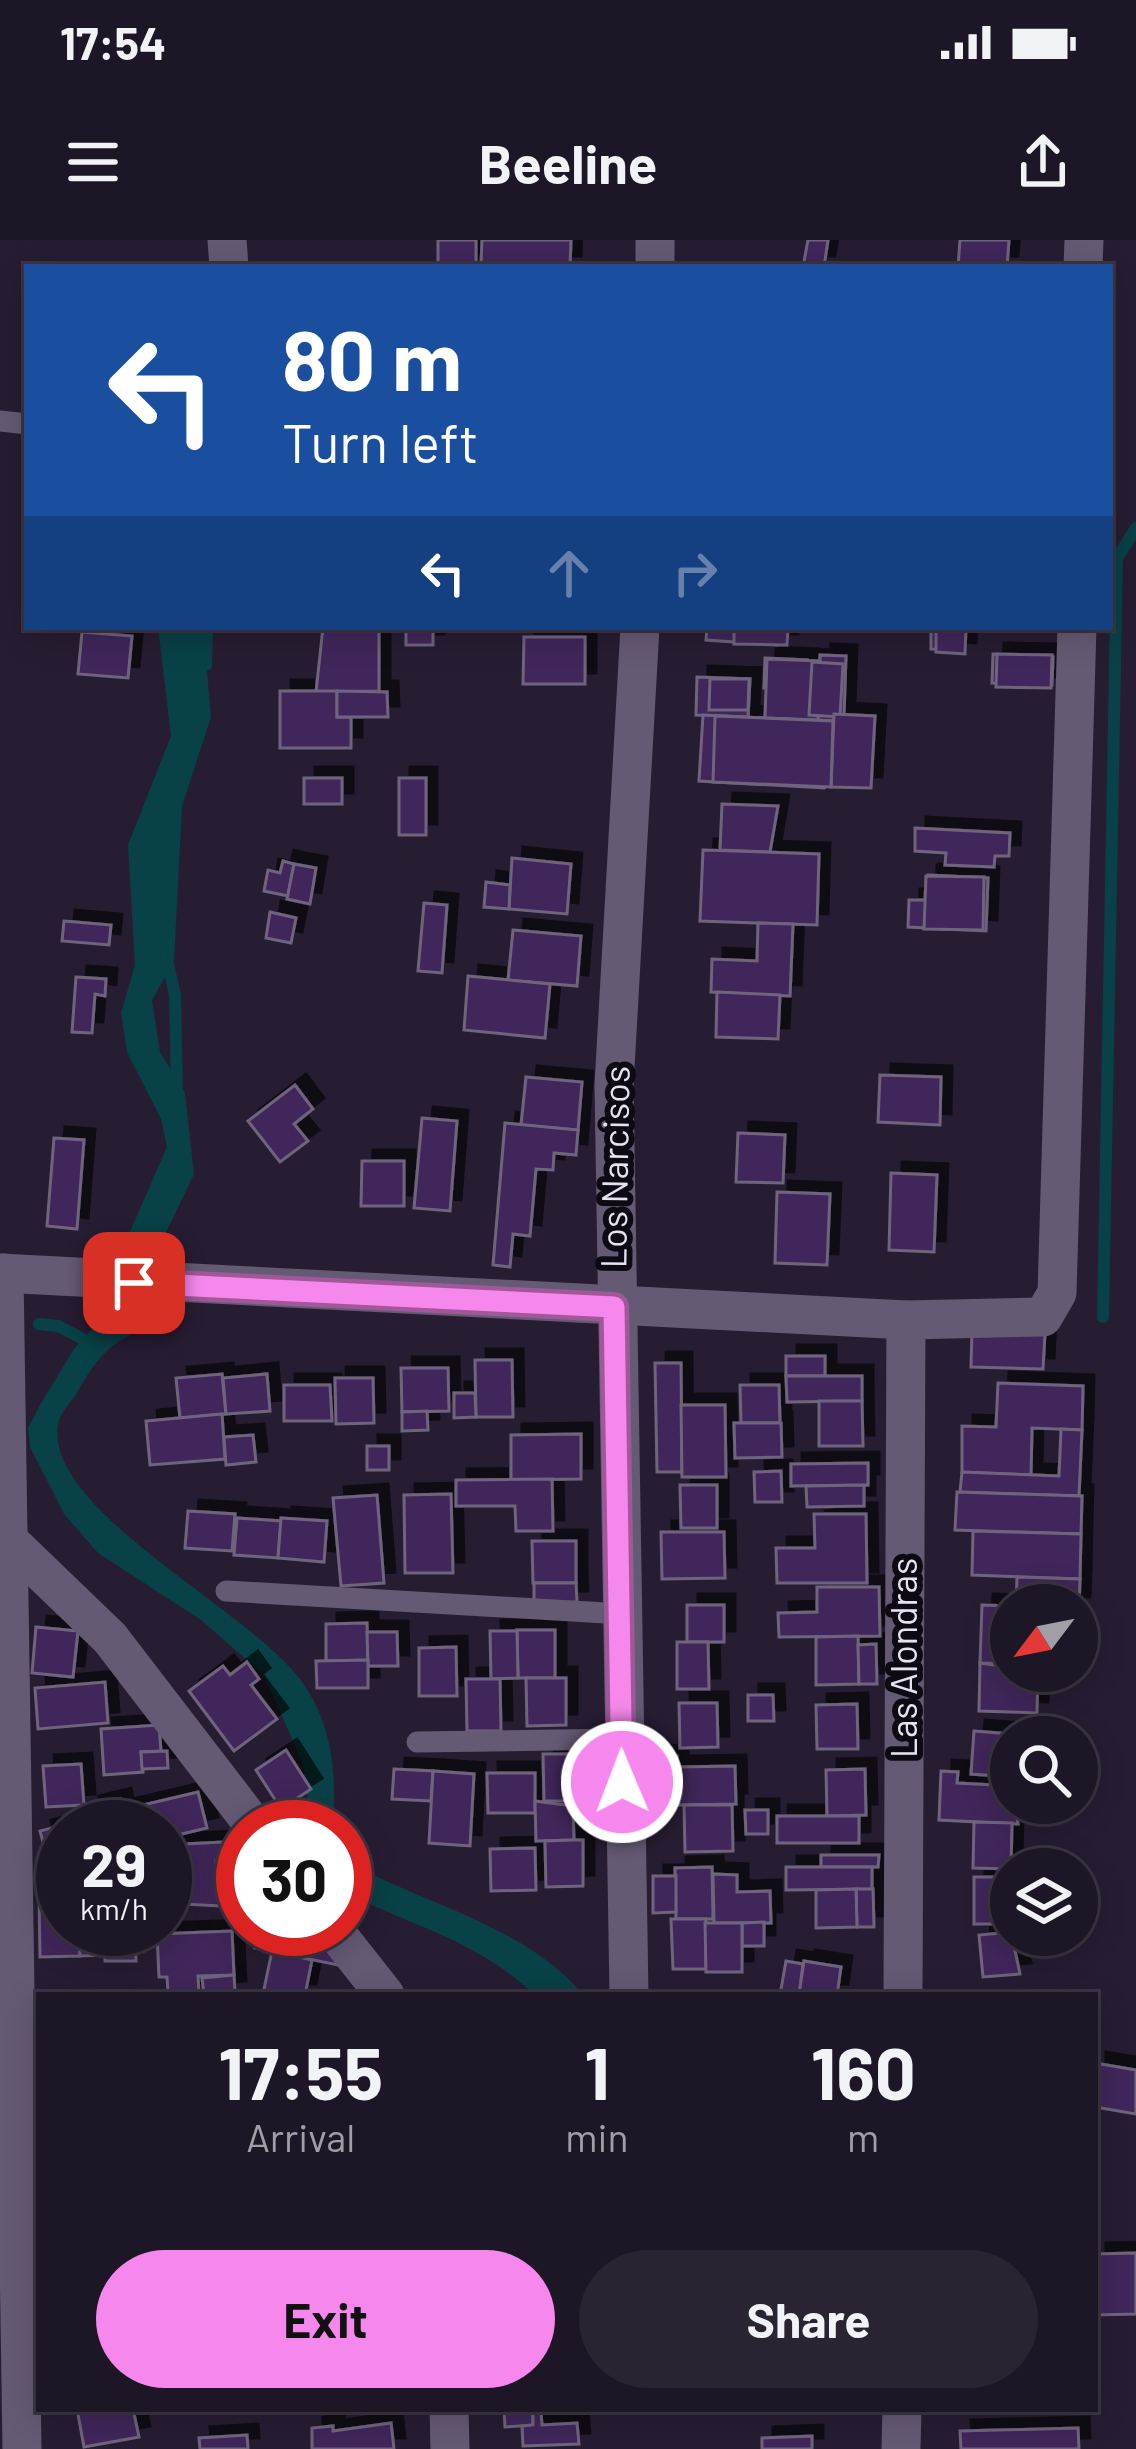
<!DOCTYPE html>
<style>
body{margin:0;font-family:Barlow,sans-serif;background:#2a2332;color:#f1f3f6;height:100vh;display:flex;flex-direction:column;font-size:45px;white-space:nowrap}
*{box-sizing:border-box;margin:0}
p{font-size:39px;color:#a09fa7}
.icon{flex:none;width:66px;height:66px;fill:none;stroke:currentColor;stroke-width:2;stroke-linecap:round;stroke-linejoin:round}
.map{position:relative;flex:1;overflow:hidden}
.panel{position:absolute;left:36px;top:1752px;width:1062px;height:420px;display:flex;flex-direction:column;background:#1d1626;border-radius:0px;box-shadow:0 6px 30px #0003,0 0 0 3px #3b3543}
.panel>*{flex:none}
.hud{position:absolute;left:24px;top:24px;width:1089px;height:366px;border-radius:0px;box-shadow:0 6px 30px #0003,0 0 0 3px #3b3543;background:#1a4fa0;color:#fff;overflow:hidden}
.needle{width:78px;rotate:238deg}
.fabs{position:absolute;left:990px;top:1344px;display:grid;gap:24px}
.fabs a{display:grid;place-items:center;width:108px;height:108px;border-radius:50%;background:#1d1626;box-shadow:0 6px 30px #0003,0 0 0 3px #3b3543;font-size:60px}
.speed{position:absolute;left:36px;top:1560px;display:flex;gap:24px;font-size:60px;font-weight:700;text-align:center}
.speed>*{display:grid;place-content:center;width:156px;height:156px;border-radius:50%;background:#1d1626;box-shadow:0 6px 30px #0003,0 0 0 3px #3b3543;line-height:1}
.speed small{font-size:30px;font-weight:400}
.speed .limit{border:18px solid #d22;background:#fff;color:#111}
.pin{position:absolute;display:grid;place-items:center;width:102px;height:102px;color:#fff;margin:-51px;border-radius:24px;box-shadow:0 6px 18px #0006}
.me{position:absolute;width:132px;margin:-66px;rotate:359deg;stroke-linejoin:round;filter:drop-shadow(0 0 9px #0008)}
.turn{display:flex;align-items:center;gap:42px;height:252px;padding:0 60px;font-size:54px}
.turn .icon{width:156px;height:156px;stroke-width:2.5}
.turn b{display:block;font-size:84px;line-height:102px}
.lanes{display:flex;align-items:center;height:114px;padding:0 60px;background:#0003;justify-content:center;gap:60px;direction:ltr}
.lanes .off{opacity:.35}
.eta{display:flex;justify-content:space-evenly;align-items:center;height:204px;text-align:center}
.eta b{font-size:72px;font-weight:700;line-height:84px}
.primary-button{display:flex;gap:24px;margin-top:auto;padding:24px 60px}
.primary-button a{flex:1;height:138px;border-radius:72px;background:#f688ed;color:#111;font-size:48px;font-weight:700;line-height:138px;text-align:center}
.primary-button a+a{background:#2a2332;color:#f1f3f6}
.status{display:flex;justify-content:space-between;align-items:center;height:84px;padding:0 60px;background:#1d1626;direction:ltr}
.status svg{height:33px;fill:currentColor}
header{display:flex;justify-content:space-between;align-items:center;height:156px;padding:0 60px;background:#1d1626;font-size:54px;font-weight:700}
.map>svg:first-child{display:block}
</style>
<div class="status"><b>17:54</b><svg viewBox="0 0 49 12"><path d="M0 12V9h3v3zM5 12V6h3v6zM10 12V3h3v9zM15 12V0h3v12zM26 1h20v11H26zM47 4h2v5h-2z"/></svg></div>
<header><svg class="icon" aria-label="menu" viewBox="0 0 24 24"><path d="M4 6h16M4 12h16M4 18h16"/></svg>Beeline<svg class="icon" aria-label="share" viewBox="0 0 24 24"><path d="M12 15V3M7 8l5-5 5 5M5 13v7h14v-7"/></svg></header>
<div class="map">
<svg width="1136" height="2209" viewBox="0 0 1136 2209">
<defs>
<filter id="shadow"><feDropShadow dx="11" dy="-11" stdDeviation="0" flood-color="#0009"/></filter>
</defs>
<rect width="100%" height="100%" fill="#271d33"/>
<!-- water -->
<g fill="#084147">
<polygon points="158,387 203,387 211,477 182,566 174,721 152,760 160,812 185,853 194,934 150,1026 118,1019 167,907 161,879 127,812 121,773 135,725 128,605 171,496"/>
<path d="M136,1072l3,19c-34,14 -45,33 -63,63 -6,10 -17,20 -18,31 -14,87 202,190 247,261 29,45 31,89 28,141h-22l-8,-63 -39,-89 -63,-55 -103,-67 -34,-39 -34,-67 -2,-19 12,-23 34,-56 32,-36z"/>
<path d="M365,1631c70,35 168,61 218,124h-48c-58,-53 -106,-63 -174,-95z"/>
</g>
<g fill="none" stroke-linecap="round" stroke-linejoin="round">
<!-- stream -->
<g stroke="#084147" stroke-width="12">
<polyline points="206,425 207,387"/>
<polyline points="166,715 175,755 177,856"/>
<polyline points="1103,1077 1117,318 1136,288"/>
<polyline points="39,1084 58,1086 93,1104"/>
<polyline points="106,1086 127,1046"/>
<polyline points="345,1633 373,1651"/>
</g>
</g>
<!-- building -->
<g fill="#3f265a" stroke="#6f647e" stroke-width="3" filter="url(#shadow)">
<rect x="438" y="0" width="38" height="27"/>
<polygon points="482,0 571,0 570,27 481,26"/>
<polygon points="808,0 828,0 824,27 803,27"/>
<polygon points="960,0 1009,0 1007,27 958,27"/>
<polygon points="323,387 379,387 379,451 316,452"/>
<rect x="406" y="387" width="27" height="18"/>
<polygon points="707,387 779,387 777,405 706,400"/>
<polygon points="734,387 788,387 787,405 734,404"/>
<polygon points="931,387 963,387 962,410 931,409"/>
<polygon points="936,387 966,387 965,414 936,412"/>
<polygon points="82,392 132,396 128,438 78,434"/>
<polygon points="524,397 585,397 585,444 523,444"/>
<polygon points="993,414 1053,417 1052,445 992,443"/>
<polygon points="997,414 1052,415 1051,448 996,447"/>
<polygon points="820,415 846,416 844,475 834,474 833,481 818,480"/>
<polygon points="765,418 807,420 806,450 764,448"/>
<polygon points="767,419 820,421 818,480 765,478"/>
<polygon points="812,422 843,424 840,477 809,475"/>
<polygon points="697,437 750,439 748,477 696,475"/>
<polygon points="710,439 749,439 748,470 709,470"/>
<polygon points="280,451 337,451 337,477 351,477 351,508 280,508"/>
<polygon points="337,451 387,452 388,477 337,477"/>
<polygon points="834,474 875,476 871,548 831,547"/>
<polygon points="703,475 827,481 824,548 699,541"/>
<polygon points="715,476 833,481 831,547 713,542"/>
<rect x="304" y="538" width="38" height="26"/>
<rect x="399" y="538" width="27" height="57"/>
<polygon points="722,564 778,566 770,612 720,610"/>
<polygon points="915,588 1010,593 1009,616 995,616 994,627 945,625 946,613 915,611"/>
<polygon points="703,610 819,614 817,685 700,681"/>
<polygon points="512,618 571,624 567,674 509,669"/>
<polygon points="283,621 294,624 288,656 264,651 268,630 280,633"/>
<polygon points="294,624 316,628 310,664 287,659"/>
<polygon points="928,635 988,638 986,691 908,687 909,660 927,660"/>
<polygon points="926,636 984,637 983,690 924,689"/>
<polygon points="486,642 510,645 509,669 484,667"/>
<polygon points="424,663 447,665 442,733 418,731"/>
<polygon points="270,672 296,678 291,703 266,698"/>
<polygon points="64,681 111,685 109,705 62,701"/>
<polygon points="758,683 793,684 790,756 711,752 712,719 757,721"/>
<polygon points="513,690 581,696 577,746 508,740"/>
<polygon points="468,736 550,744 545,798 464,790"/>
<polygon points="76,737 106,739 105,756 95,754 92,793 72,792"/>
<polygon points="717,752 780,755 778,799 716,797"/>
<polygon points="880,835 941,837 940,885 878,882"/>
<polygon points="526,837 582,842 578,890 521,885"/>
<polygon points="295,845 313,869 294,884 308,901 280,922 248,881"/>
<polygon points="422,878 457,881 450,971 414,968"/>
<polygon points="505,883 578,890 576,915 554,913 553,930 536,929 530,996 513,994 510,1027 493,1025"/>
<polygon points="738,893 785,895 783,943 736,942"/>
<polygon points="54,898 84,900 77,989 47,986"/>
<polygon points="362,921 404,921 404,966 361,966"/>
<polygon points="891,933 937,935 934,1012 889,1010"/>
<polygon points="777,952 830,954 827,1025 775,1023"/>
<polygon points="972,1090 1045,1093 1043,1129 971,1127"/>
<rect x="786" y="1116" width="39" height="20"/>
<polygon points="475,1120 512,1120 513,1177 476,1177"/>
<polygon points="655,1123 681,1123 682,1232 657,1232"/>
<polygon points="401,1128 448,1128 449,1171 402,1172"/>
<polygon points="222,1134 226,1174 180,1178 176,1138"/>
<polygon points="267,1134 270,1171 226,1174 223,1138"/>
<polygon points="786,1136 862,1136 862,1161 787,1162"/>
<polygon points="335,1138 373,1138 374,1183 336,1184"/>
<polygon points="998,1143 1083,1146 1082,1190 1032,1188 1031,1235 962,1232 962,1186 996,1187"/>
<polygon points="284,1145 330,1145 332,1181 284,1181"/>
<polygon points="740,1145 779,1145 780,1183 741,1183"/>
<polygon points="454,1153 475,1153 476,1177 454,1178"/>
<polygon points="819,1161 862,1161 863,1206 819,1206"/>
<polygon points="681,1165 725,1165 726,1237 682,1237"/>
<polygon points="427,1171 428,1190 402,1191 402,1172"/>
<polygon points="222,1174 225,1219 150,1225 146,1181"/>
<polygon points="734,1183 781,1183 782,1217 735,1218"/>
<polygon points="1061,1189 1082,1190 1079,1256 960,1252 962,1232 1059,1236"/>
<polygon points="581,1194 581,1239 511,1240 511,1195"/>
<polygon points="253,1195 256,1222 226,1225 224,1197"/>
<rect x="367" y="1206" width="22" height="24"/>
<polygon points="868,1223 868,1245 791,1246 791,1224"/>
<polygon points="781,1231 782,1262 755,1262 754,1232"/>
<polygon points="552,1239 553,1291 516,1291 515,1266 456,1266 456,1240"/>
<polygon points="680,1245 717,1245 717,1288 681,1288"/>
<polygon points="864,1245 864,1266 807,1267 806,1246"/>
<polygon points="957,1252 1082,1256 1081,1294 955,1290"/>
<polygon points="451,1254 453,1333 405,1333 404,1255"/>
<polygon points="377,1255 384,1343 341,1346 333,1258"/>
<polygon points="188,1271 235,1274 232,1311 185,1308"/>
<polygon points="814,1274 866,1274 867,1343 777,1343 776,1308 815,1308"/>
<polygon points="237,1278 281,1281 278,1318 234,1315"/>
<polygon points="281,1278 327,1281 324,1322 278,1318"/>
<polygon points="973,1291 1081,1294 1080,1339 972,1335"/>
<polygon points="661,1292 724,1292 725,1338 662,1339"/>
<polygon points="532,1301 576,1301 576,1343 533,1343"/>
<polygon points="1017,1337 1080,1339 1079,1368 1016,1365"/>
<polygon points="534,1343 576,1343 577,1362 534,1363"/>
<polygon points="817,1347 879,1347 880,1396 779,1397 778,1373 817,1372"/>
<rect x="687" y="1365" width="37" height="37"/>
<polygon points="982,1365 1011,1366 1011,1424 980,1423"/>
<polygon points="367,1383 368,1420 326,1421 326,1384"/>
<polygon points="36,1387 78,1391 73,1437 32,1433"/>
<polygon points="555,1390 555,1438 518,1438 517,1390"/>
<polygon points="490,1391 517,1391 518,1438 491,1439"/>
<polygon points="367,1392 397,1392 398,1426 368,1426"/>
<polygon points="858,1396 859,1444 816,1445 816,1397"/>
<polygon points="677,1402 708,1402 709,1449 677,1449"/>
<polygon points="876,1404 877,1444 859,1444 858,1405"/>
<polygon points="456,1407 457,1456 419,1456 419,1408"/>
<polygon points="368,1420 368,1448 317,1448 316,1421"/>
<polygon points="247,1422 259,1439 251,1445 277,1479 234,1511 189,1451 223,1426 230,1435"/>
<polygon points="980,1423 1038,1431 1037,1473 979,1471"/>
<polygon points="526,1438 566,1438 566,1485 527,1486"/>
<polygon points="466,1439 500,1439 501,1491 467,1491"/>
<polygon points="105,1442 108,1483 38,1489 35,1448"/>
<polygon points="748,1455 773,1455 774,1481 748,1481"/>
<polygon points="679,1463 717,1463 718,1507 680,1508"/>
<polygon points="857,1464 858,1509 817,1509 816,1465"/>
<polygon points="159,1485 161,1511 141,1512 143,1532 104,1535 101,1489"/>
<polygon points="974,1491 1038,1496 1038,1497 1011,1497 1011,1537 971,1534"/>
<polygon points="286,1510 311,1549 281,1569 256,1530"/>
<polygon points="167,1511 168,1528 142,1529 141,1512"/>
<polygon points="543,1514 582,1514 583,1561 544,1561"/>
<polygon points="677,1516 678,1558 654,1558 653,1517"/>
<polygon points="81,1524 84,1565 46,1567 43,1526"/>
<polygon points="735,1526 736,1564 678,1565 678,1527"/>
<polygon points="394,1529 433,1531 431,1561 392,1559"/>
<polygon points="865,1529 866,1575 827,1576 826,1530"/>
<polygon points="433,1531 474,1534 470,1606 429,1603"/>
<polygon points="941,1531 958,1532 957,1543 995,1545 996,1536 1011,1537 1018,1584 939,1580"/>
<polygon points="487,1533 535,1533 535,1573 488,1573"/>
<polygon points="198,1552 207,1588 165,1598 165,1587 63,1587 63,1623 50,1627 40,1591 91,1578 88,1567 120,1559 122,1570"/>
<polygon points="535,1561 573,1566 574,1600 536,1601"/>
<polygon points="684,1565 732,1565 733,1611 685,1612"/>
<polygon points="745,1570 768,1570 768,1594 746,1594"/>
<rect x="777" y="1576" width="82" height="27"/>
<polygon points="974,1582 1012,1583 1011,1629 973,1628"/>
<polygon points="574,1600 583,1600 583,1646 546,1647 545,1601"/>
<polygon points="223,1602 224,1621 216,1621 217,1633 224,1633 220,1666 184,1664 189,1623 165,1624 165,1605"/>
<polygon points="535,1608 536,1650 491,1651 490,1609"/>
<polygon points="821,1615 879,1615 878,1627 821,1627"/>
<polygon points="712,1627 713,1679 676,1679 675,1628"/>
<polygon points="786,1627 872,1627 872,1649 786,1650"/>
<polygon points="713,1634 737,1635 737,1652 770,1651 771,1683 714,1683"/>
<polygon points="653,1636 676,1636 676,1672 653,1673"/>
<rect x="974" y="1637" width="37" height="47"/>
<polygon points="856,1649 873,1649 874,1687 857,1687"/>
<polygon points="856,1649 857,1687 816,1688 816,1650"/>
<polygon points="39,1654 63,1654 63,1689 79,1689 80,1716 40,1717"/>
<polygon points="671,1679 706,1679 706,1729 673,1729"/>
<polygon points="764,1682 764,1706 742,1706 742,1683"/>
<polygon points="705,1683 742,1683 742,1732 706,1732"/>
<polygon points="79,1689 104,1689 104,1715 80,1716"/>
<polygon points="104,1689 135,1689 136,1721 105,1721"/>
<polygon points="259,1689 319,1689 338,1725 255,1708"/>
<polygon points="232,1691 234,1735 198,1736 199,1755 168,1752 167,1737 159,1737 157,1694"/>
<polygon points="1011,1692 1020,1734 983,1737 979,1695"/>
<polygon points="272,1711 312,1720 305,1755 263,1754"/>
<polygon points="786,1721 803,1724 799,1755 780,1755"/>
<polygon points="804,1721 841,1727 837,1755 799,1755"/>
<polygon points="234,1735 235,1752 204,1755 202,1738"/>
<polygon points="1095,1823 1136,1830 1136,1874 1095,1867"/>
<polygon points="1136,2013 1136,2074 1095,2075 1095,2014"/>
<polygon points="77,2169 133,2169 139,2197 84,2207"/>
<polygon points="504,2169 533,2169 533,2185 505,2187"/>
<polygon points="541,2172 542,2185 577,2183 579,2204 523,2206 522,2186 533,2185 533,2173"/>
<polygon points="391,2183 394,2209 312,2209 312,2188 333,2186 333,2191"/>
<polygon points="1078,2188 1079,2209 961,2209 960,2191"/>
<polygon points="247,2195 248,2209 200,2209 199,2198"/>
<polygon points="812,2196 812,2209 762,2209 762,2198"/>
</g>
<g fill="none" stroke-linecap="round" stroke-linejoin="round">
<!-- service -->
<g stroke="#655a74" stroke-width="21">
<polyline points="0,181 27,184"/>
<polyline points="226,1351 623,1374"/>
<polyline points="417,1502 621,1499"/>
</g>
<!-- minor -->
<g stroke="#655a74" stroke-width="39">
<polyline points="227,0 229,27"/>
<polyline points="655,27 655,0"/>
<polyline points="1083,27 1084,0"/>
<polyline points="0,1033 906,1080 1043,1077 1057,1053 1077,387"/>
<polyline points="4,1033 22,2209"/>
<polyline points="5,1297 110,1398 255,1587"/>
<polyline points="333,1689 385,1755"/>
<polyline points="629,1755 614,845 640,387"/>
<polyline points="903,1755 906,1080"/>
<polyline points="449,2169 450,2209"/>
<polyline points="901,2209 902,2169"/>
</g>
</g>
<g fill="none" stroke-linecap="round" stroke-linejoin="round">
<defs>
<polyline id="route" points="134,1043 614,1067 622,1542"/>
</defs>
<!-- route casing -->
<use href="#route" stroke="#a0589a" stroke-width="30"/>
<!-- route -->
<use href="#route" stroke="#f688ed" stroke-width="21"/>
</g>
<g text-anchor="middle" stroke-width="12" stroke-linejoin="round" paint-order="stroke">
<!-- street labels -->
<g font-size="36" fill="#e7e1f0" stroke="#0e0a13">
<text transform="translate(615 927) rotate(-89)" y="13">Los Narcisos</text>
<text transform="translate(904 1418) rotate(-90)" y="13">Las Alondras</text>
</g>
</g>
</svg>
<div class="fabs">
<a><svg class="needle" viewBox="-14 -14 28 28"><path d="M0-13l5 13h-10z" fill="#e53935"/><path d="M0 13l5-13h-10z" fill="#a09fa7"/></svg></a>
<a><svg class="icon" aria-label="search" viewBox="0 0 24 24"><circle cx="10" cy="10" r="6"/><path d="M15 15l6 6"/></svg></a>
<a><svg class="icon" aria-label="layers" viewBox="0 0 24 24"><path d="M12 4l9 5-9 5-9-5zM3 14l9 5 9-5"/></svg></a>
</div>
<div class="speed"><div>29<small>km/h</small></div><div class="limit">30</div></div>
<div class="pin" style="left:134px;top:1043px;background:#d93025"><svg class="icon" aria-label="arrive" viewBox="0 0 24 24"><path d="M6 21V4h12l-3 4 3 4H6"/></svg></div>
<svg class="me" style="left:622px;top:1542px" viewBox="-20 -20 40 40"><circle r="17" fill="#f688ed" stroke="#fff" stroke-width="3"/><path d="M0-11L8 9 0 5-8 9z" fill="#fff"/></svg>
<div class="hud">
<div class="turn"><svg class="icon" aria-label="left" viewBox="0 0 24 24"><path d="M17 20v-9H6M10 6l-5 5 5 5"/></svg><div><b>80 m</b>Turn left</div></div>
<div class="lanes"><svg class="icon" aria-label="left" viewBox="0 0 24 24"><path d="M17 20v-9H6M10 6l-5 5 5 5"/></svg><svg class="icon off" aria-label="ahead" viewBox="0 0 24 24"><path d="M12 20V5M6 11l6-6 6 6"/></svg><svg class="icon off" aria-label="right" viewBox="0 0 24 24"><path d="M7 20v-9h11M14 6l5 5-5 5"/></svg></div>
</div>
<section class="panel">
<div class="eta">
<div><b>17:55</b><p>Arrival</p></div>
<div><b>1</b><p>min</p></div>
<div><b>160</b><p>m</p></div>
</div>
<div class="primary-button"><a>Exit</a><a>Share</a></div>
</section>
</div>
